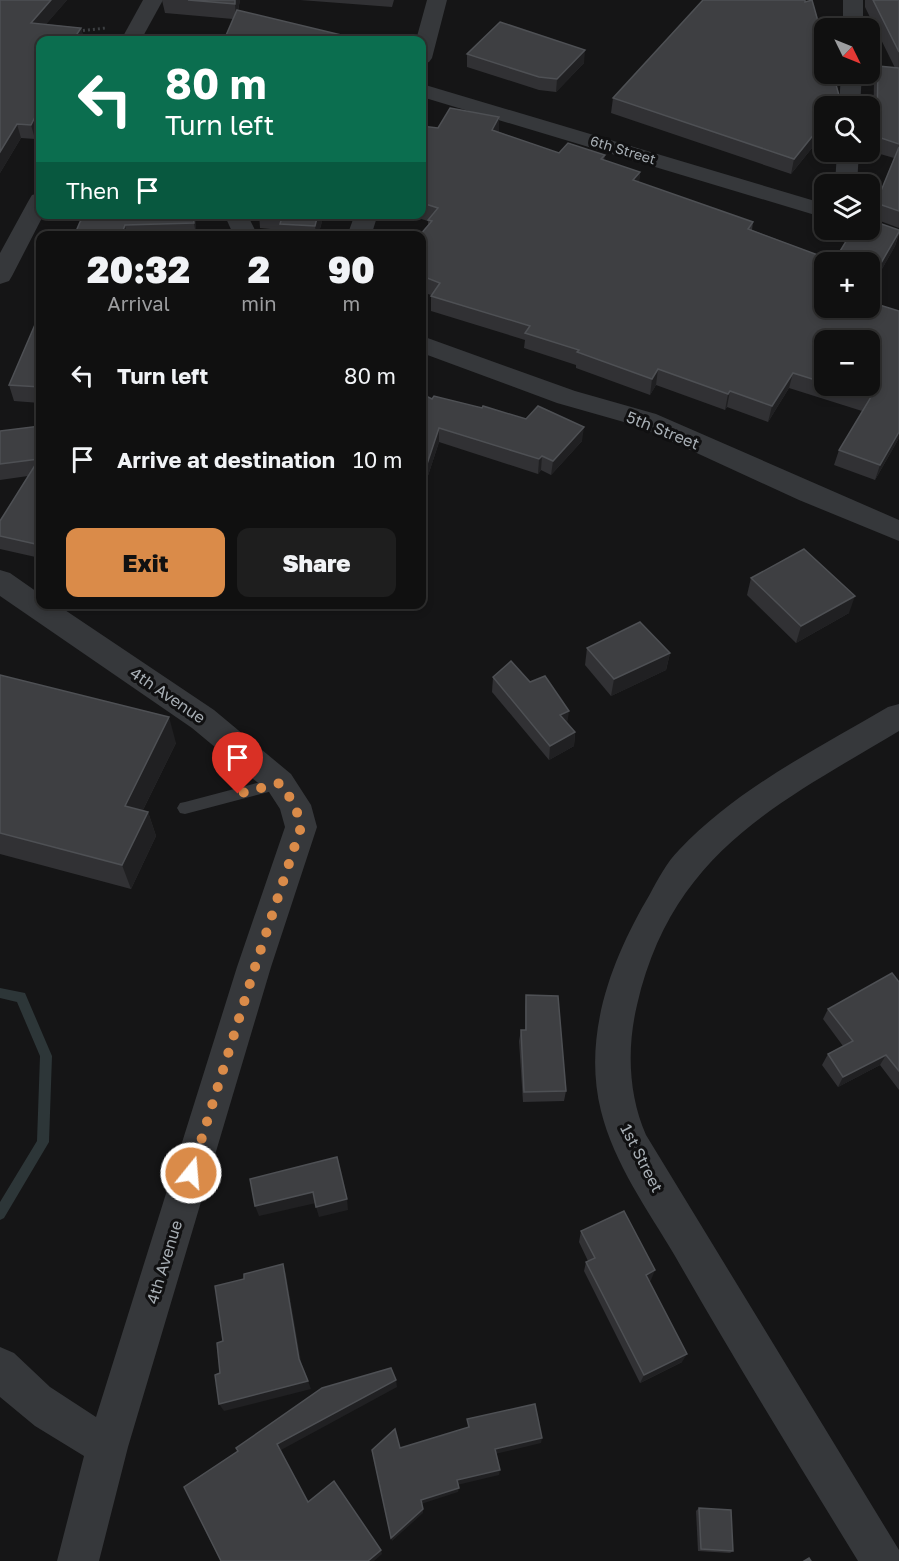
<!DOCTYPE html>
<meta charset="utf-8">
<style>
body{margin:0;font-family:"Golos Text",sans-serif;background:#1e1e1e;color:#f1f3f6;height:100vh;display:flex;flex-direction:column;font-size:22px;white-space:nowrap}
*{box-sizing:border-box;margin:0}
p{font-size:20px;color:#9c9d9f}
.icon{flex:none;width:33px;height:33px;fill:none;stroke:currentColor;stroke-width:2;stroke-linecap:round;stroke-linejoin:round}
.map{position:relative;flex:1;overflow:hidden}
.sheet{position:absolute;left:36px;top:231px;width:390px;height:378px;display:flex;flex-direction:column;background:#101010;border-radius:12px;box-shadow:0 3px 9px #0003,0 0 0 2px #303030}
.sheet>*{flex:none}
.top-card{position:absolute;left:36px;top:36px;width:390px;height:183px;border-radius:12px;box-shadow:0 3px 9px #0003,0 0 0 2px #303030;background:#0b6e4f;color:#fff;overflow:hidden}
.needle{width:39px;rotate:133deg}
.buttons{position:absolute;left:814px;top:18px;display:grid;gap:12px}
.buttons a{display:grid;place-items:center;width:66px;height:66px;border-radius:12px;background:#101010;box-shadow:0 3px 9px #0003,0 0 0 2px #303030;font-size:30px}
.pin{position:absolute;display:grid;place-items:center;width:51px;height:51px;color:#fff;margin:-62px -26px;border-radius:50% 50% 50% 0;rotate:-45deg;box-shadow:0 0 6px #0007}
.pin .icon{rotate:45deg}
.me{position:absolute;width:66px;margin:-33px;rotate:17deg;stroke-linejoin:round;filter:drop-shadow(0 0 4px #0008)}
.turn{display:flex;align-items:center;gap:21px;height:126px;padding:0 30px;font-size:27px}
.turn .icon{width:78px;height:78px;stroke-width:2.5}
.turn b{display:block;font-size:42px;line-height:51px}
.then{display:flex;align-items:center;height:57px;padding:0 30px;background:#0003;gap:12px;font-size:22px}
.eta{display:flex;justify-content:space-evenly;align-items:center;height:102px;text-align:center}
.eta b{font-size:36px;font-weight:800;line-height:42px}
.action{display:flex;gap:12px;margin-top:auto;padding:12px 30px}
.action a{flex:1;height:69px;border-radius:12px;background:#da8b49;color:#111;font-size:24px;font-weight:800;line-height:69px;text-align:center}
.action a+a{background:#1e1e1e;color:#f1f3f6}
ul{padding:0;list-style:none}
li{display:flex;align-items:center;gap:18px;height:84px;padding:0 30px}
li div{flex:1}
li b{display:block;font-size:22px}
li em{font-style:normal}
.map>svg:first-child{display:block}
</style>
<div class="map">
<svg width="899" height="1561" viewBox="0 0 899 1561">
<rect width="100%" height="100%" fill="#151516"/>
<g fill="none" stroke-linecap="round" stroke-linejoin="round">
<!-- stream -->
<polygon fill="#2d3638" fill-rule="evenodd" points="0,988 25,993 52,1056 49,1142 4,1218 0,1220 0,1202 37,1141 40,1056 17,1002 0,998"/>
<!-- path -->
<polyline stroke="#3c3f42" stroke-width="3" stroke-dasharray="2 3" stroke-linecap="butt" points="78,31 106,28"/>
<!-- service -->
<polygon fill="#36383b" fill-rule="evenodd" points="280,777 285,779 288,783 285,787 280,789 185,814 180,813 177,808 180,803 185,802"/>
<!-- minor -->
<g fill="#36383b" fill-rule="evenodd">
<polygon points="143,0 163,0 141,40 121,40"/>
<polygon points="427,0 447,0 432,58 429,62 422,64 422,40 416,40"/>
<rect x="843" y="0" width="20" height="28"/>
<polygon points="841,74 862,74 860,106 839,106"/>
<polygon points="422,84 825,204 825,218 422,97"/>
<polygon points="837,152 859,152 857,184 835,184"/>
<polygon points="40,193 40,214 44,214 12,276 9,281 0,284 0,253 29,200 32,195"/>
<polygon points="224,214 247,214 258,236 234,236"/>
<polygon points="355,214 378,214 371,236 347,236"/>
<polygon points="422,336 575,391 656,414 899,520 899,541 799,500 638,426 557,403 422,353"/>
<polygon points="0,570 10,573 40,594 40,604 56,604 214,710 291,774 311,805 317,827 271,967 128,1447 99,1561 57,1561 84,1456 35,1426 0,1397 0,1347 14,1353 50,1387 96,1417 237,967 285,827 280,809 269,792 192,728 0,596"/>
<path d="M899,704v27c-122,73 -227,122 -262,274 -10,42 -9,89 9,130l253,415v11h-41c-62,-101 -124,-202 -183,-305 -27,-46 -61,-92 -74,-145 -19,-76 11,-153 49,-217 8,-15 17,-32 29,-44 59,-62 136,-100 209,-143z"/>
</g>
</g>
<!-- wall -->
<g fill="#313134" fill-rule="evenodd">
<polygon points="0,0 67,0 46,24 81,28 84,40 40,40 40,128 35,139 21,138 0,173"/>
<polygon points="162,0 240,0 238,11 233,19 165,13"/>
<polygon points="300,0 394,0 392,7"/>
<polygon points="865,0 899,0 899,228 872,218 876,203 894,158 870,151 870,143 873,133 874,81 878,66 895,68 865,7"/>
<polygon points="467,54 584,63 556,92 539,90 467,67"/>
<polygon points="613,98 825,106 825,139 820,138 791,174 611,113"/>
<path d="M450,108l49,9v15l60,21 9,-10 37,12 -1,5 36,12 -1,10 114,40 -1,8 82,31 17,-28 11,3 2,-6h6v-5h5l1,-3 23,8v4l-4,12 -25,44v-28h-45v46h45v-6l29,9v127l-24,42 -41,-15 5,-15 23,-39 -73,-23 -21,34 -41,-15 -2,3 -69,-25 -6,10 -74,-27v-3l-52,-17 1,-8 -94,-29v-16l-9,-3v-56h-3l9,-11v-4l-13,-4v-3h7v-88l16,2zM825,340h45v46h-45z"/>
<polygon points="86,214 196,214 196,236 74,236"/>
<polygon points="259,214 324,214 318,236 282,236 281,230 260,228"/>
<polygon points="40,313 40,403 14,401 9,385"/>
<polygon points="422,394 432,399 582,441 551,475 541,470 538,474 439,442 422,494"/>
<polygon points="40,426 40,558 0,549 0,521 28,476 0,480 0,431"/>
<polygon points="751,578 849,613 796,643 747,595"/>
<polygon points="587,648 670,653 666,670 611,696 585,665"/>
<polygon points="0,675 176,743 143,810 148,812 156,836 131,889 0,854"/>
<polygon points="493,677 567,723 575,732 574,746 549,760 492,692"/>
<polygon points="899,982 899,1090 880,1065 838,1087 822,1065 828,1054 843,1046 823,1019 828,1009"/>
<polygon points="526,995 566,1091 564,1101 523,1102 519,1041 521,1030 525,1030 525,1006"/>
<polygon points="581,1231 651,1280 649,1281 682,1362 640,1383 584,1271 586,1262 588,1261 579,1242"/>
<polygon points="699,1508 733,1551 730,1553 698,1551 696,1511"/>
</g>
<!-- shaded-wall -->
<g fill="#202022">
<polygon points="51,0 67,0 35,37 31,23"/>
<polygon points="235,0 240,0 236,20 235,4"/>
<polygon points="81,28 84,40 73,40"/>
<polygon points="585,50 584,63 556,92 557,79"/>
<polygon points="40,107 40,128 35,139 31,125"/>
<polygon points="499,117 499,133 492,130"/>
<polygon points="823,123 820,138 791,174 794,159"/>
<polygon points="17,124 21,138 0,173 0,152"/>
<polygon points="640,172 638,188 633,180"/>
<polygon points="193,214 196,214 196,236 194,223"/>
<polygon points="318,214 324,214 318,236 316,236 315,226"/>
<polygon points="125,225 127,236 121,236"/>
<polygon points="899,232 895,246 870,290 870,282"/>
<polygon points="658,369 656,385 650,395 652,379"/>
<polygon points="793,373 789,388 768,422 772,406"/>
<polygon points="730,391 727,407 725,410 728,394"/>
<polygon points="584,427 582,441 551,475 553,461"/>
<polygon points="439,428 439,442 422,494 422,479"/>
<polygon points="899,432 899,438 875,480 880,465"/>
<polygon points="542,456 541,470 538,474 539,459"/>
<polygon points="424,503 424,518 422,523 422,509"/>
<polygon points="855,596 849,613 796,643 801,626"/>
<polygon points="670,653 666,670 611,696 614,679"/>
<polygon points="569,711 567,725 560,715"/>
<polygon points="169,717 176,743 133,830 125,806"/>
<polygon points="575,732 574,746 549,760 550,746"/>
<polygon points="148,812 156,836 131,889 122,865"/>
<polygon points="886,1055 880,1065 838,1087 843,1077"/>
<polygon points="313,1192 316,1203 259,1216 255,1206"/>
<polygon points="347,1199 348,1210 319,1217 316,1207"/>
<polygon points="283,1264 286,1274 302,1367 299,1359"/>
<polygon points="655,1270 651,1280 642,1284 646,1275"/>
<polygon points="687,1354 682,1362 640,1383 644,1375"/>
<polygon points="396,1380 397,1387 281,1450 277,1444"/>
<polygon points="308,1381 311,1389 224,1411 219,1404"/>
<polygon points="542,1438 541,1443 495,1454 495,1449"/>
<polygon points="500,1470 499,1475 457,1485 457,1480"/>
<polygon points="459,1488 458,1492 421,1504 421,1500"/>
<polygon points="423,1509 423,1513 392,1541 391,1538"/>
<polygon points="381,1550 382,1554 374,1561 368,1561"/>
</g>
<!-- building -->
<g fill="#3e3f42" stroke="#4e5054" stroke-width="1.5">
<polygon points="0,0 51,0 31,23 81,28 73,40 40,40 40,107 31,125 17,124 0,152"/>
<polygon points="188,0 235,0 235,4"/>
<polygon points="703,0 805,0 805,2 812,0 825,46 825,74 833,74 842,106 825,106 825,124 823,123 794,159 613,98"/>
<polygon points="873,0 899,0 899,52"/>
<polygon points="237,10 362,40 224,40"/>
<polygon points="500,22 585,50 557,79 539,77 467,54"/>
<polygon points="878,66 899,68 899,144 872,135 877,124"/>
<polygon points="450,108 499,117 492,130 559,153 568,143 605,155 601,159 640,172 633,180 753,222 748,229 834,261 851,233 862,236 864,230 870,230 870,225 876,224 876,222 899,230 899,232 870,282 870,262 825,262 825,308 870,308 870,302 899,311 899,432 880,465 839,450 871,397 835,386 870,386 870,340 825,340 825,383 793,373 772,406 730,391 728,394 658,369 652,379 577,352 579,350 525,333 530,326 431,296 440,283 422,276 422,236 419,236 432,221 428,220 438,208 422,203 422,194 426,188 422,187 422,126 438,128"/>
<polygon points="899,147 899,211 876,203"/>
<polygon points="86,214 193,214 194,223 125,225 121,236 74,236 80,222"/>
<polygon points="283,214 318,214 315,226 280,224"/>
<polygon points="40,313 40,387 9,385"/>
<polygon points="422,394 432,399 434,396 482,408 483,406 526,419 538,406 584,427 553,461 542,456 539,459 439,428 422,479"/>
<polygon points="40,426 40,545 0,536 0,521 39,459 0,464 0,431"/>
<polygon points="804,549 855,596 801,626 751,578"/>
<polygon points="640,622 670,653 614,679 587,648"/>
<polygon points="511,661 530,682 545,676 569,711 560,715 575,732 550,746 493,677"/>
<polygon points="0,675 169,717 125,806 148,812 122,865 0,833"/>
<polygon points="892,973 899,982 899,1071 886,1055 843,1077 828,1054 853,1041 828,1009"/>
<polygon points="526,995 558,996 566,1091 524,1092 521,1030 526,1030"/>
<polygon points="337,1157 347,1199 316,1207 313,1192 255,1206 250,1179"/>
<polygon points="624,1211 655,1270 646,1275 687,1354 644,1375 586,1262 595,1258 581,1231"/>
<polygon points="283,1264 299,1359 308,1381 219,1404 215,1375 220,1373 217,1343 223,1341 215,1286 244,1279 244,1274"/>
<polygon points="391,1368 396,1380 277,1444 308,1502 334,1481 381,1550 368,1561 221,1561 184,1487 238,1451 236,1448 322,1388"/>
<polygon points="535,1404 542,1438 495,1449 500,1470 457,1480 459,1488 421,1500 423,1509 391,1538 372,1450 395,1429 400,1448 469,1427 467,1419"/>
<polygon points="699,1508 731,1510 733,1551 701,1549"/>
<polygon points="809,1558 811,1561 804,1561"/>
</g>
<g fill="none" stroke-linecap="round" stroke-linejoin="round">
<!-- route -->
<polyline stroke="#da8b49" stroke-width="10" stroke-dasharray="0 18" points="191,1173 255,967 301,827 295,805 280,783 238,794"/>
</g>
<g text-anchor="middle" stroke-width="6" stroke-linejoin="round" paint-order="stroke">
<!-- far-street labels -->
<g font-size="14" fill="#a8afb5" stroke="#101011">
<text transform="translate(623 150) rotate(17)" y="5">6th Street</text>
</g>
<!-- street labels -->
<g font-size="16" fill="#a8afb5" stroke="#101011">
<text transform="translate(663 430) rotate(22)" y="6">5th Street</text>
<text transform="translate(168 695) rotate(34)" y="6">4th Avenue</text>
<text transform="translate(642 1158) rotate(63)" y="6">1st Street</text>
<text transform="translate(164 1262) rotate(-73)" y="6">4th Avenue</text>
</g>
</g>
</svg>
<div class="buttons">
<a><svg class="needle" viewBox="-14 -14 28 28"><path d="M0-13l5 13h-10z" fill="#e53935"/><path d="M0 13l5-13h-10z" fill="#9c9d9f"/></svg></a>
<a><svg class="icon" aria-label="search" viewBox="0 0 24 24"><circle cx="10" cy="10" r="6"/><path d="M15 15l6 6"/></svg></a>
<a><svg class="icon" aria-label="layers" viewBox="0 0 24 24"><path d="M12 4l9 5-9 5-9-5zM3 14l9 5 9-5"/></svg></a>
<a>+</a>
<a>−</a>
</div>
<div class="pin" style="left:238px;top:794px;background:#d93025"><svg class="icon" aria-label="arrive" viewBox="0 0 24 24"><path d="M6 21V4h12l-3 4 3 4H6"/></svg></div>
<svg class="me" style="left:191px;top:1173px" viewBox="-20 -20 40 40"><circle r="17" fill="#da8b49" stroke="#fff" stroke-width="3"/><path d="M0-11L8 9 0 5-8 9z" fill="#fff"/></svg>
<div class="top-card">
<div class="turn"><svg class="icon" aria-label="left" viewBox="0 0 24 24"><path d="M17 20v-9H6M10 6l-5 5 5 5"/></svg><div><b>80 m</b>Turn left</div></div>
<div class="then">Then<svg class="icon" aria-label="arrive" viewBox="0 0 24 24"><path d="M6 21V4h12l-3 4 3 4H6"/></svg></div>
</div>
<section class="sheet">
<div class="eta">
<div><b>20:32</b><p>Arrival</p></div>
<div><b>2</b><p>min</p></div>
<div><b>90</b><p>m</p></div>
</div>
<ul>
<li><svg class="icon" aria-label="left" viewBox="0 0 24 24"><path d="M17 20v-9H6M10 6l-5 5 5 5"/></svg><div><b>Turn left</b></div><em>80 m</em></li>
<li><svg class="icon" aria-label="arrive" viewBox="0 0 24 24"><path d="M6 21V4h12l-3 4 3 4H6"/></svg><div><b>Arrive at destination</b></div><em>10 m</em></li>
</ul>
<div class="action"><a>Exit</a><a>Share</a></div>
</section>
</div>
